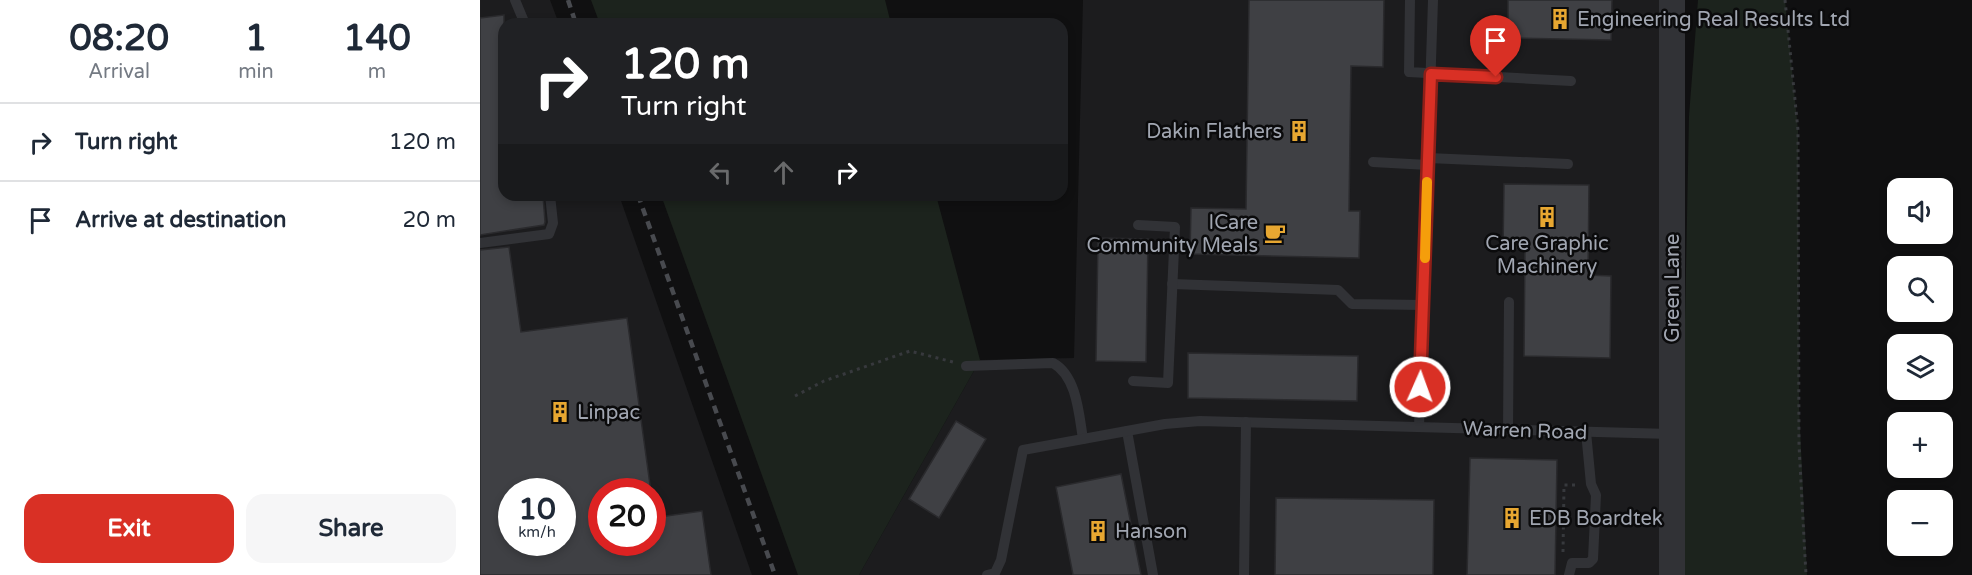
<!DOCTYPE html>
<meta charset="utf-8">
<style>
body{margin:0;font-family:"Varela Round",sans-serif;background:#f6f6f7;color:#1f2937;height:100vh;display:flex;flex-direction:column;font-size:22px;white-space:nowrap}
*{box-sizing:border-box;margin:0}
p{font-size:20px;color:#747a83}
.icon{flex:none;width:33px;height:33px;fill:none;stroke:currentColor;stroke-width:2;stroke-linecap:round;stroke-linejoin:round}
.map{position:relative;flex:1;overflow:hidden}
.side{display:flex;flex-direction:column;background:#fff;width:480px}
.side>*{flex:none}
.top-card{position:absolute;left:18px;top:18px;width:570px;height:183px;border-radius:18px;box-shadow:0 3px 9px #0003;background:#202124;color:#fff;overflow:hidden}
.controls{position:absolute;left:1407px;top:178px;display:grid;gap:12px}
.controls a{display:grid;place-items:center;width:66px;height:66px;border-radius:12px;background:#fff;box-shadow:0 3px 9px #0003;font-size:30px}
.speed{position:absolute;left:18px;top:478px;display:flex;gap:12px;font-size:30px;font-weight:700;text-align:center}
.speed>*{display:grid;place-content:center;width:78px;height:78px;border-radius:50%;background:#fff;box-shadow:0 3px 9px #0003;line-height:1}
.speed small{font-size:15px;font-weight:400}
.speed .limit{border:9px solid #d22;background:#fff;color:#111}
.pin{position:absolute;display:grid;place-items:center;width:51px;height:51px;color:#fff;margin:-62px -26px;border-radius:50% 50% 50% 0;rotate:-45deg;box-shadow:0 0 6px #0007}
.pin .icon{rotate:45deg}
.me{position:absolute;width:66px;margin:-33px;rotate:2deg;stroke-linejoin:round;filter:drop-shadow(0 0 4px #0008)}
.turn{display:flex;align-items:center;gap:21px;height:126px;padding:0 24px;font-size:27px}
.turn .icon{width:78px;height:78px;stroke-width:2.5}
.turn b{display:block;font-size:42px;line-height:51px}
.lanes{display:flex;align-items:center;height:57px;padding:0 24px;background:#0003;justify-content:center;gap:30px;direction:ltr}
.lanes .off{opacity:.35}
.eta{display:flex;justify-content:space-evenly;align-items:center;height:102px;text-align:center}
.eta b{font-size:36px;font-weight:700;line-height:42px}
.action{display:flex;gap:12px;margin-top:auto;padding:12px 24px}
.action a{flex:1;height:69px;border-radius:18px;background:#d93025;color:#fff;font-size:24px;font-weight:700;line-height:69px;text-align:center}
.action a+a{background:#f6f6f7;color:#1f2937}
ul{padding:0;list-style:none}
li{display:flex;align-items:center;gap:18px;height:78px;padding:0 24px;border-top:2px solid #e0e1e3}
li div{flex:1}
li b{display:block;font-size:22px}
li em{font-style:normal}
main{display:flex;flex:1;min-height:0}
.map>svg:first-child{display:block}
</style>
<main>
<section class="side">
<div class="eta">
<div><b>08:20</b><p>Arrival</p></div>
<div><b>1</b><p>min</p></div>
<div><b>140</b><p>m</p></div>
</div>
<ul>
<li><svg class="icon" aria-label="right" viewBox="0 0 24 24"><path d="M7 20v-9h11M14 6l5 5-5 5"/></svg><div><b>Turn right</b></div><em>120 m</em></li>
<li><svg class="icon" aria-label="arrive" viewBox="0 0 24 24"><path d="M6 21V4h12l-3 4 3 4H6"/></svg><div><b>Arrive at destination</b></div><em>20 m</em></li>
</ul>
<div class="action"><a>Exit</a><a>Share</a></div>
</section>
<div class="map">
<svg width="1492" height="575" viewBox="0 0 1492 575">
<rect width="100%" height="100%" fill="#101011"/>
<!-- built -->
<g fill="#1c1c1e" fill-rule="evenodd">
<path d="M0,0h70l9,24h-55v171h115l133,380h-272zM32,492h50v51h-50zM122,492h50v51h-50z"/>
<polygon points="603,0 1192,0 1192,575 379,575 500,360 594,358"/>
</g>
<!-- green -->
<g fill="#1c231d">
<polygon points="111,0 405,0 411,24 120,24"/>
<polygon points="1218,0 1305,0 1318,130 1319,407 1327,575 1200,575 1209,116"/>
<polygon points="181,195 456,195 500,360 379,575 318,575"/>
</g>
<!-- building -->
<g fill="#3f4044" stroke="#2a2a2d" stroke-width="1.5" fill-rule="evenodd">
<polygon points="769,0 904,0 903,67 871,66 869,211 880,211 879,258 710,254 711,208 766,209"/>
<polygon points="1028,0 1132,0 1131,40 1028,38"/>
<polygon points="24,15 24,195 63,195 65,222 64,225 0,235 0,18"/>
<polygon points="1024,184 1109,185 1108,275 1131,276 1130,358 1044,356 1045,249 1023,249"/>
<polygon points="618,238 668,239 666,362 616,361"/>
<path d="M29,247l12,85 106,-14 24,174h-49v51h50v-25l50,-7 9,64h-231v-325zM32,492h50v51h-50z"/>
<polygon points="708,353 878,356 877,401 708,398"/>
<polygon points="476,421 506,439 459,518 429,499"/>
<polygon points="990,458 1077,460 1075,575 987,575"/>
<polygon points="641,474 661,575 593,575 576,487"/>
<polygon points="796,498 954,500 953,575 795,575"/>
</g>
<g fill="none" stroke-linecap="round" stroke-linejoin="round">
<!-- path -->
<g stroke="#37393d" stroke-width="3" stroke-dasharray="3 4.5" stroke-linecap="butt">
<polyline points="1305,0 1318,130 1319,445 1326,575"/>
<polyline points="315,396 344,381 430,351 473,362"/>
<polyline points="1083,552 1084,485 1098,485"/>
</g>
<!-- service -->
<g stroke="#313236" stroke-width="10">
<polyline points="35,0 45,24"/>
<polyline points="930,0 929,72 1091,81"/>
<polyline points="948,158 1088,164"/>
<polyline points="893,162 948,165"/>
<polyline points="0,243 69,234 73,223 70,195"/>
<polyline points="692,284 858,290 872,304 943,305"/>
<path d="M486,366l87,-3c24,13 26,52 30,76"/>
<polyline points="653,381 688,383 695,227 658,225"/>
<polyline points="939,427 953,0"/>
<polyline points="1028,430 1029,302"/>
<polyline points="647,431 673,575"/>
<polyline points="507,575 515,573 521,560 543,450 685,424 720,421 1191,434"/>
<polyline points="764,575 766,422"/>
<polyline points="1089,575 1092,563 1109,563 1113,559 1116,495 1111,484 1106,432"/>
</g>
<!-- tertiary -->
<polyline stroke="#313236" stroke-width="26" points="1192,575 1192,0"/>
<!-- rail -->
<g stroke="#484a4f" stroke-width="4.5" stroke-dasharray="8 6" stroke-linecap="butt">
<polyline points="88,0 96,24"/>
<polyline points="158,195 295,575"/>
</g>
</g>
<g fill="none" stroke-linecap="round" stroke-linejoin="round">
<defs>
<polyline id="route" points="940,387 951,74 1016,77"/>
</defs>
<!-- route casing -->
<use href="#route" stroke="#8d1f18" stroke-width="15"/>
<!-- route -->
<use href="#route" stroke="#d93025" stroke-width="10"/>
<!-- slow -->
<polyline stroke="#f59e0b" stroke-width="10" points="945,258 947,182"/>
</g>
<!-- icons -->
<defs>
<symbol id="building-bare" viewBox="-9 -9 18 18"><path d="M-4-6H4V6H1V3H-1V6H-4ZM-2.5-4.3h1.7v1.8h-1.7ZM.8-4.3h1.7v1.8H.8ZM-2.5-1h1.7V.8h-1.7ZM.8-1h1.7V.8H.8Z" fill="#e7a731" stroke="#0b0b0c" stroke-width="2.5" paint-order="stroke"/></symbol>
<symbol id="cafe-bare" viewBox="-9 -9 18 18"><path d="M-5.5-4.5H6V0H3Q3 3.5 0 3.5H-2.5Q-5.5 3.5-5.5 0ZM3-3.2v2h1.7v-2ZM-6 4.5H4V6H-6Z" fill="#e7a731" stroke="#0b0b0c" stroke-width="2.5" paint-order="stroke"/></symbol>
</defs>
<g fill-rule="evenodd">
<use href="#building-bare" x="1065" y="4" width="30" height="30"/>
<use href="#building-bare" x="804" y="116" width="30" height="30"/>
<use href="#building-bare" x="1052" y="202" width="30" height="30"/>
<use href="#cafe-bare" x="780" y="218" width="30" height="30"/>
<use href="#building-bare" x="65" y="397" width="30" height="30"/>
<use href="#building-bare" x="1017" y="503" width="30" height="30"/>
<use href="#building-bare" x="603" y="516" width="30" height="30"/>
</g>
<g text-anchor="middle" stroke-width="5" stroke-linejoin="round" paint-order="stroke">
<!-- poi labels -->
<g font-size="20" fill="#a1a6b1" stroke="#0b0b0c" text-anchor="start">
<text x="1097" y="26">Engineering Real Results Ltd</text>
<text x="802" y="138" text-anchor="end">Dakin Flathers</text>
<text x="778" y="229" text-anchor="end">ICare<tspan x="778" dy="23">Community Meals</tspan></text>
<text x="1067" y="250" text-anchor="middle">Care Graphic<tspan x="1067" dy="23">Machinery</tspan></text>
<text x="97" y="419">Linpac</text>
<text x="1049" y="525">EDB Boardtek</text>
<text x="635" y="538">Hanson</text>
</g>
<!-- street labels -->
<g font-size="20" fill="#a1a6b1" stroke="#0b0b0c">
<text transform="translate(1192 288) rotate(-90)" y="7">Green Lane</text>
<text transform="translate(1045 430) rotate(2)" y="7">Warren Road</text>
</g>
</g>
</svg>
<div class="controls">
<a><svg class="icon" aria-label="sound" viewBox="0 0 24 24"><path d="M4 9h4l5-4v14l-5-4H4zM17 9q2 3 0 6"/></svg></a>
<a><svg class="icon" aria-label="search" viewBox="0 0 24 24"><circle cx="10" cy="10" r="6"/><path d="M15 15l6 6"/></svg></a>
<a><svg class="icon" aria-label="layers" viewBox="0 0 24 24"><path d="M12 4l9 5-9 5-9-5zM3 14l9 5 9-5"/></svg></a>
<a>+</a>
<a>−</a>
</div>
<div class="speed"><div>10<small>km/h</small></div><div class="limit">20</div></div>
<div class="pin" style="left:1016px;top:77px;background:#d93025"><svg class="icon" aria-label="arrive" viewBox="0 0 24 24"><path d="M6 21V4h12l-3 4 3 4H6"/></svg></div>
<svg class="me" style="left:940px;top:387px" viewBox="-20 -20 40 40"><circle r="17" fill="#d93025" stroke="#fff" stroke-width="3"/><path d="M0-11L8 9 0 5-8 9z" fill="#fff"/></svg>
<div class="top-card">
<div class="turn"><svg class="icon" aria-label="right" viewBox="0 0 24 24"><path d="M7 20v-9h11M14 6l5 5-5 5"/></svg><div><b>120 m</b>Turn right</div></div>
<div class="lanes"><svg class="icon off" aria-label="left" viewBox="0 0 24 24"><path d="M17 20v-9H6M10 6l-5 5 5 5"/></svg><svg class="icon off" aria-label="ahead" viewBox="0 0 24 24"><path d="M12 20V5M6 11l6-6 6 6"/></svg><svg class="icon" aria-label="right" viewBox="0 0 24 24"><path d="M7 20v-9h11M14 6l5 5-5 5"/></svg></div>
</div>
</div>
</main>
